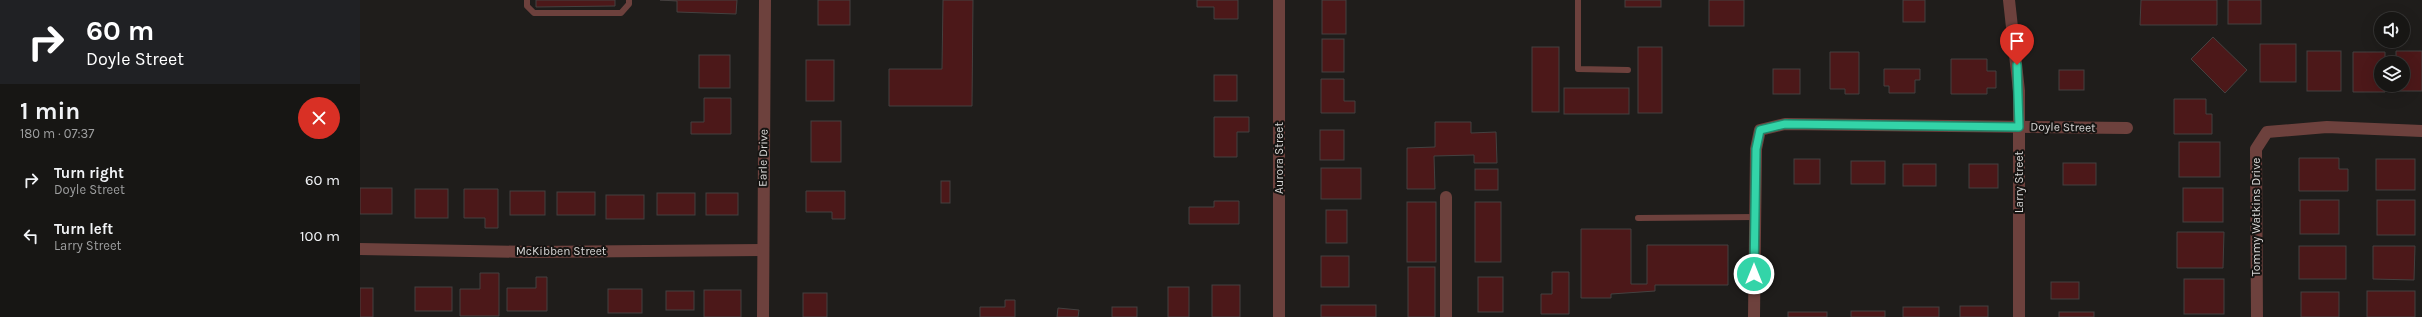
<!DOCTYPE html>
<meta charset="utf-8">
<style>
body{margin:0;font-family:Karla,sans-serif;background:#242322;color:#f1f3f6;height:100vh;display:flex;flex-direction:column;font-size:15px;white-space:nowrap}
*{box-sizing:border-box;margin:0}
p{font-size:13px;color:#9e9fa0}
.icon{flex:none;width:22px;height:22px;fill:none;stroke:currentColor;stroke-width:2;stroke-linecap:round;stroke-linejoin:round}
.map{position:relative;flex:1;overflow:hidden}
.sheet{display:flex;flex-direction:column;background:#171614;width:360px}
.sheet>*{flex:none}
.top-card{background:#202124;color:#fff;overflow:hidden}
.fabs{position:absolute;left:2014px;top:12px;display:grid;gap:8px}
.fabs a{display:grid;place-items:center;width:36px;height:36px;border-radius:50%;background:#171614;box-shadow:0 4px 16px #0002,0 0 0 1px #363534;font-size:20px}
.pin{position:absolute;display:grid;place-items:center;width:34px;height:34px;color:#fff;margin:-41px -17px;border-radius:50% 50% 50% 0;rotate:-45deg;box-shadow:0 0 4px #0007}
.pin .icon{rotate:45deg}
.me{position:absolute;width:44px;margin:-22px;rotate:0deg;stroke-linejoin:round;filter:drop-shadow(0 0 3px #0008)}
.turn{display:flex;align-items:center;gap:14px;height:84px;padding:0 20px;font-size:18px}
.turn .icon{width:52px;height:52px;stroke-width:2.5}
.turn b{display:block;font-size:28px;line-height:34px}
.round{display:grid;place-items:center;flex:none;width:42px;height:42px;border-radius:21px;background:#242322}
.head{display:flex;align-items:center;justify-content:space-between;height:68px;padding:0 20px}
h1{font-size:24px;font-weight:700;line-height:30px}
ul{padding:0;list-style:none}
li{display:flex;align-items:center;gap:12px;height:56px;padding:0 20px}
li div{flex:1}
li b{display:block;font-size:15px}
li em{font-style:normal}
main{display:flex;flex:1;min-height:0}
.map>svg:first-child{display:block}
</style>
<main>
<section class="sheet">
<div class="top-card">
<div class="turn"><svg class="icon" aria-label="right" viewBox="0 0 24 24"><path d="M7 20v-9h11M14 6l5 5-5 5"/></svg><div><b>60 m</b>Doyle Street</div></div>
</div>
<div class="head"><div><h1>1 min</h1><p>180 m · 07:37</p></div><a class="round" style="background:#d93025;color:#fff"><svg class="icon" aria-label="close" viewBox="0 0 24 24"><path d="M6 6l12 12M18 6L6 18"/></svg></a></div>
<ul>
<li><svg class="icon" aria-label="right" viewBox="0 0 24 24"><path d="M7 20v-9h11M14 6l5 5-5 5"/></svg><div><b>Turn right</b><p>Doyle Street</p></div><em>60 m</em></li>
<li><svg class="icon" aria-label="left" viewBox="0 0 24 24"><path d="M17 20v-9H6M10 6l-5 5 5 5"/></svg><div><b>Turn left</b><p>Larry Street</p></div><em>100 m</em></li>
</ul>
</section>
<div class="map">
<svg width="2062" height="317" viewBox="0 0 2062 317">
<rect width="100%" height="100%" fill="#1f1d1b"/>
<!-- building -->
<g fill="#4c1819" stroke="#444140">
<polygon points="176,0 255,0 255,6 176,7"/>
<polygon points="300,0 377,0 376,14 317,12 317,1"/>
<rect x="458" y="0" width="32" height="25"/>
<polygon points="583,0 613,0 612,106 529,106 529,69 582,69"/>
<polygon points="837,0 878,0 878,19 854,19 854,7 837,7"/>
<rect x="962" y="0" width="24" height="34"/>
<rect x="1265" y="0" width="36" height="7"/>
<rect x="1349" y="0" width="35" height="26"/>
<rect x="1543" y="0" width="22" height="22"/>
<polygon points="1781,0 1857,0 1857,25 1780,25"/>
<rect x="1868" y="0" width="33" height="24"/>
<polygon points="1853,37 1887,70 1865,93 1831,59"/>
<rect x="962" y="39" width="22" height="33"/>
<rect x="1900" y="44" width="36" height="38"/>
<rect x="1172" y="47" width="27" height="65"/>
<rect x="1278" y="47" width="24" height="66"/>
<rect x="1947" y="51" width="34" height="40"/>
<polygon points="2036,51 2062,51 2062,91 2036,91 2036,85 2043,85 2043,63 2036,63"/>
<polygon points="1470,52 1499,52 1499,94 1485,94 1485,89 1470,89"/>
<polygon points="1993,52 2025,52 2025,63 2021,63 2021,85 2025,85 2025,92 1993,92"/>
<rect x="339" y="55" width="31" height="33"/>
<polygon points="1591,59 1627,59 1627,71 1636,71 1636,88 1627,88 1627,94 1591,94"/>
<rect x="446" y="60" width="28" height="41"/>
<rect x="1413" y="69" width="27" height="25"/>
<polygon points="1524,69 1560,69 1560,80 1555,80 1555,93 1529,93 1529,86 1524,86"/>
<rect x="1699" y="70" width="25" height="20"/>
<rect x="854" y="75" width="23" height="26"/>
<polygon points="961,79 984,79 984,101 995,101 995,113 961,113"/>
<rect x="1204" y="88" width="65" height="26"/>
<polygon points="344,98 371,98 371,134 331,134 331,122 344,122"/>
<polygon points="1814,99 1846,99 1846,114 1852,114 1852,134 1814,134"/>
<polygon points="854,117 889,117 889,132 877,132 877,157 854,157"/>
<rect x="451" y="121" width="30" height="41"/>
<polygon points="1075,122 1111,122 1111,133 1136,132 1137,163 1114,163 1114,155 1074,156 1075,189 1047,189 1047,148 1075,147"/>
<rect x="960" y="130" width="24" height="30"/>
<rect x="1819" y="142" width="41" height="35"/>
<polygon points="1939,158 1979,158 1979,169 1988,169 1988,191 1939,191"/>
<rect x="1434" y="159" width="26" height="25"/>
<rect x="2016" y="159" width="39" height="31"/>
<rect x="1491" y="161" width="34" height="23"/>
<rect x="1703" y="163" width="33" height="22"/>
<rect x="1543" y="164" width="33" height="22"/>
<rect x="1609" y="164" width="29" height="24"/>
<rect x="961" y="168" width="40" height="31"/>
<rect x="1115" y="169" width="23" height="21"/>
<rect x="581" y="181" width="9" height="22"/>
<rect x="0" y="188" width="32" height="26"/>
<rect x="1823" y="188" width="40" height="34"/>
<rect x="55" y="189" width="33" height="29"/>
<polygon points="104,189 138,189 138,228 125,228 125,218 104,218"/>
<rect x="150" y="191" width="35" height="24"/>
<polygon points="446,191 485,191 485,219 472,219 472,212 446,212"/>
<rect x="197" y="192" width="38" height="23"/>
<rect x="297" y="193" width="38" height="22"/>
<rect x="346" y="193" width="32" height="22"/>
<rect x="246" y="195" width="38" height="24"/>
<rect x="1940" y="200" width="39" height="34"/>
<rect x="2017" y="200" width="38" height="35"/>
<polygon points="854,201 879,201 879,224 829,224 829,207 854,207"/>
<rect x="1047" y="202" width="29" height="60"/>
<rect x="1115" y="202" width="26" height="60"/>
<rect x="966" y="210" width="21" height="33"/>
<polygon points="1221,229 1271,229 1271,284 1287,284 1287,245 1368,245 1368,285 1295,285 1295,291 1251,294 1251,298 1221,298"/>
<polygon points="1817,232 1864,232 1863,268 1817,268"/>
<rect x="1939" y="246" width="47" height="33"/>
<polygon points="2013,246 2055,246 2054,280 2013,279"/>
<rect x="961" y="256" width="28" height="31"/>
<rect x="1048" y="267" width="27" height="50"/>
<polygon points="1192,272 1209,272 1209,314 1181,314 1181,294 1192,294"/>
<polygon points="120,273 139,273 139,316 100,316 100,289 120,289"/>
<polygon points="176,277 187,277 187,311 147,311 147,288 176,288"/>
<rect x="1118" y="277" width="25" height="35"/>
<rect x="1824" y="279" width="40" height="35"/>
<rect x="1691" y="282" width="28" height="17"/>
<rect x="852" y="285" width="28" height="32"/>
<rect x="55" y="287" width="37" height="24"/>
<rect x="808" y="287" width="21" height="30"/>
<rect x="0" y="288" width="13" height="29"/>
<rect x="248" y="289" width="34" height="24"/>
<rect x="344" y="290" width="37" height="27"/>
<rect x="306" y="291" width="28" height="19"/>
<rect x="2007" y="291" width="48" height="26"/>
<rect x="1941" y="292" width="38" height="25"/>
<rect x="443" y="293" width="24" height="24"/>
<polygon points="645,300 655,300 655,317 620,317 620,307 645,307"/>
<rect x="961" y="305" width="55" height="12"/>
<rect x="1600" y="306" width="28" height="11"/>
<rect x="752" y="307" width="25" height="10"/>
<rect x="1543" y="307" width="36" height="10"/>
<polygon points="698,308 719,310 718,317 697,317"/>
<rect x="1491" y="311" width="34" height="6"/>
<rect x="1428" y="312" width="39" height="5"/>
<rect x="1699" y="312" width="35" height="5"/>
</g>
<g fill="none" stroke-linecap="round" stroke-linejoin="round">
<!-- lane -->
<g stroke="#6d413d" stroke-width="6">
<polyline points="167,0 167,6 174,13 261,13 269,4 269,0"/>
<polyline points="1218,0 1218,69 1268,70"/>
<polyline points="1278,218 1395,217"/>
</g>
<!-- street -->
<g stroke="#6d413d" stroke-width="12">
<polyline points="919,0 919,317"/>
<polyline points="1649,0 1659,91 1659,317"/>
<polyline points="0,249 171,252 402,250"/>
<polyline points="403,317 405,0"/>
<polyline points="1086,317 1086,197"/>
<polyline points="1394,317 1396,149 1400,130 1425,124 1767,128"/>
<polyline points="1897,317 1896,149 1907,132 1967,127 2062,131"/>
</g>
</g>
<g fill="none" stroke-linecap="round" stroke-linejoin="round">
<defs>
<polyline id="route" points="1394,274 1396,149 1400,130 1425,124 1659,127 1657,65"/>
</defs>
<!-- route casing -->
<use href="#route" stroke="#218a6d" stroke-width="10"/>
<!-- route -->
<use href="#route" stroke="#33d4a8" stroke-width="7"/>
</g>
<g text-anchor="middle" stroke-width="4" stroke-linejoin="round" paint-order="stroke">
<!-- street labels -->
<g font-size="12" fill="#d8d7d6" stroke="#161412">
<text transform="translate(1703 127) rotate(1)" y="4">Doyle Street</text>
<text transform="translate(403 158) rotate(-89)" y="4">Earle Drive</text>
<text transform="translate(919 158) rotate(-90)" y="4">Aurora Street</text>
<text transform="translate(1659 182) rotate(-90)" y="4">Larry Street</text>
<text transform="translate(1896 217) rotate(-90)" y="4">Tommy Watkins Drive</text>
<text x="201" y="255">McKibben Street</text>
</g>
</g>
</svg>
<div class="fabs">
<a><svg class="icon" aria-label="sound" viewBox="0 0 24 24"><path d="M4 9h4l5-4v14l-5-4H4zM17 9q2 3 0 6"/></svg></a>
<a><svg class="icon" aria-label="layers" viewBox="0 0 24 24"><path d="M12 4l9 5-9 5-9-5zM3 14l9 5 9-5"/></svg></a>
</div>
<div class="pin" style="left:1657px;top:65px;background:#d93025"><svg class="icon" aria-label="arrive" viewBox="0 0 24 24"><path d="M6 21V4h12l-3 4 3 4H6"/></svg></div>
<svg class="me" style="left:1394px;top:274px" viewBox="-20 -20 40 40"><circle r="17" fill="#33d4a8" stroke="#fff" stroke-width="3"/><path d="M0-11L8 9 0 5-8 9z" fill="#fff"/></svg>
</div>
</main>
